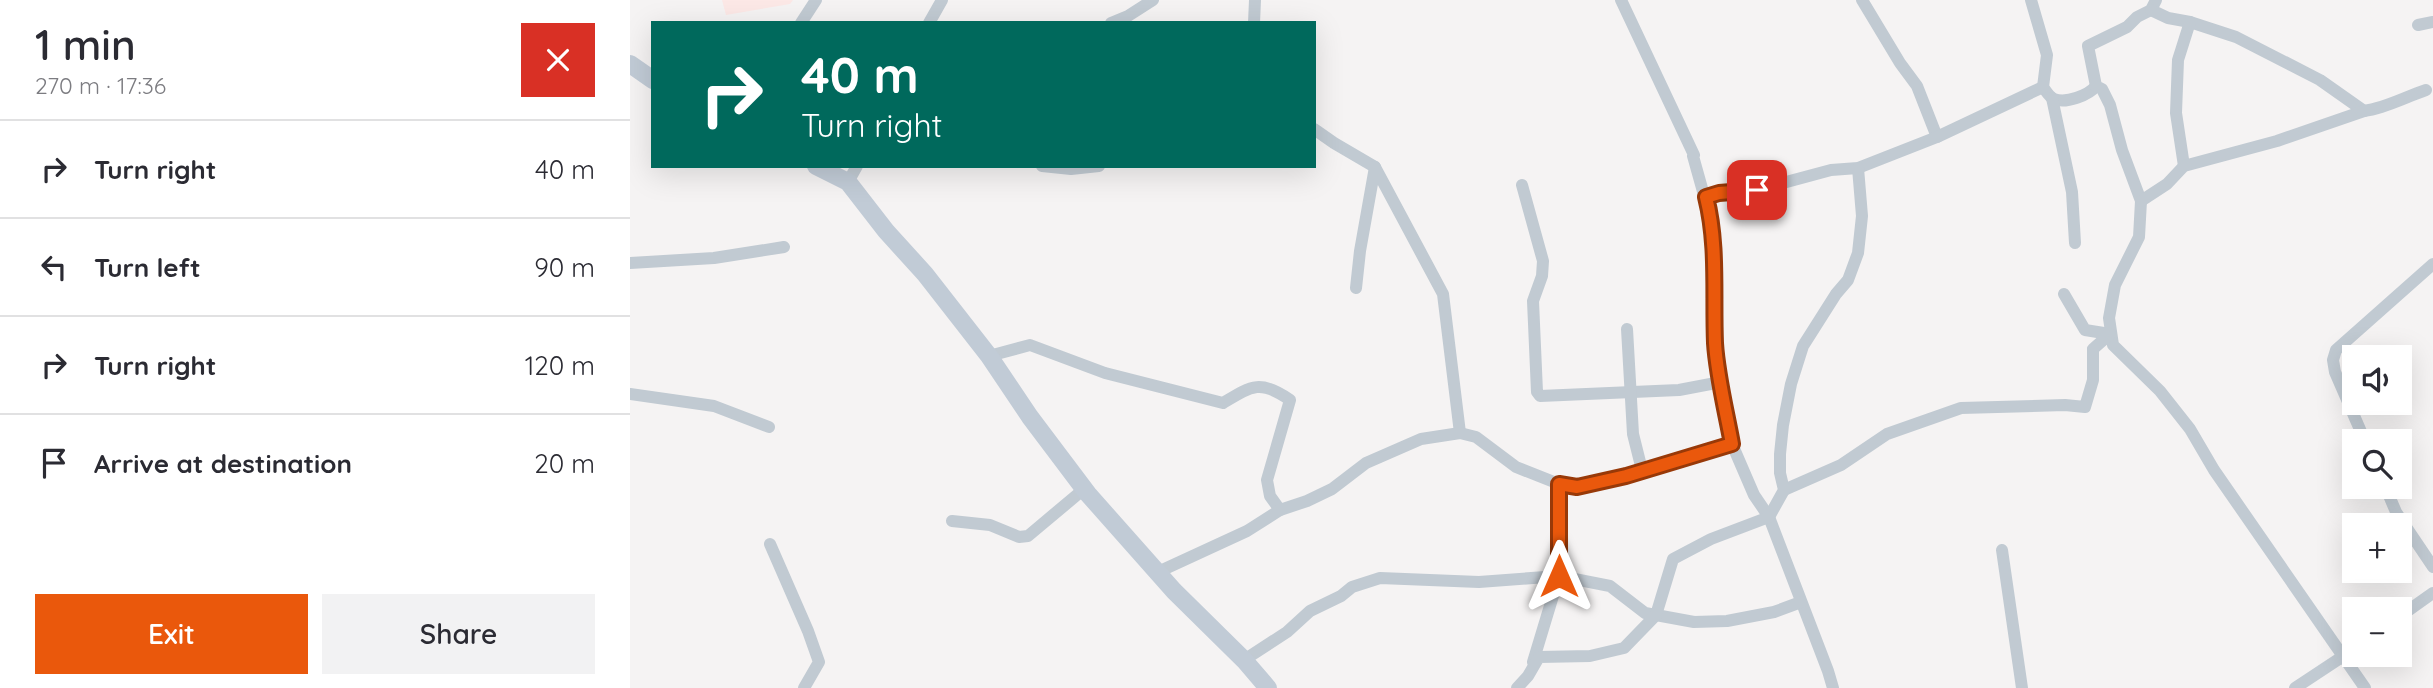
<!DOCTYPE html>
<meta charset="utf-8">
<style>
body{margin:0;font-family:Quicksand,sans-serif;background:#f2f2f3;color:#2b2b33;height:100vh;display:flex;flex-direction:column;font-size:26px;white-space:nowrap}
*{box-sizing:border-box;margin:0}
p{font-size:23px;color:#7c7c81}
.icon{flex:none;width:38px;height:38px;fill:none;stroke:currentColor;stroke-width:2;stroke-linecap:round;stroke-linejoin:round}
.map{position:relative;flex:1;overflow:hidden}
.panel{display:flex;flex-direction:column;background:#fff;width:630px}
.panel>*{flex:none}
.hud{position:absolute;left:21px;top:21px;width:665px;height:147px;border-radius:0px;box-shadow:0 7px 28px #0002;background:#00695c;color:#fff;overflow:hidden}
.fabs{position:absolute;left:1712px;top:345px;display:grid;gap:14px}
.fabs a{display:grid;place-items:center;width:70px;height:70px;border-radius:0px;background:#fff;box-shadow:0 7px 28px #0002;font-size:35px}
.pin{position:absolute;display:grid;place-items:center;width:60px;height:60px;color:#fff;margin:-30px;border-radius:14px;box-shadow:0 4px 10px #0006}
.me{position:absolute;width:77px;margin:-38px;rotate:0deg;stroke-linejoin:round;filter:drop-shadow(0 0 5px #0008)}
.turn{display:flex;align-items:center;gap:24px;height:147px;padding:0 35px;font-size:32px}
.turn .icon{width:91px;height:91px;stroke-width:2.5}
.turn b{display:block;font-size:49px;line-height:60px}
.round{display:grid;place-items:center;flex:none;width:74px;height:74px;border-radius:0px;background:#f2f2f3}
.head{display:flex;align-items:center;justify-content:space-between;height:119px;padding:0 35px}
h1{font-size:42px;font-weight:600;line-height:52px}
.cta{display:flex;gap:14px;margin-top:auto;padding:14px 35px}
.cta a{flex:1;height:80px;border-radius:0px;background:#ea580c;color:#fff;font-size:28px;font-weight:600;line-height:80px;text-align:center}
.cta a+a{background:#f2f2f3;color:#2b2b33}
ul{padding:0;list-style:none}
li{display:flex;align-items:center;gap:21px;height:98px;padding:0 35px;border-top:2px solid #e1e1e2}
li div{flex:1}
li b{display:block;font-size:26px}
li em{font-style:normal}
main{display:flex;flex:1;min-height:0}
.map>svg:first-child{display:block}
</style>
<main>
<section class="panel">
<div class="head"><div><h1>1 min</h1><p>270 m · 17:36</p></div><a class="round" style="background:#d93025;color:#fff"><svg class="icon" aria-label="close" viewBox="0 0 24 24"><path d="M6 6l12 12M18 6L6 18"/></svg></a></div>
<ul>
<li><svg class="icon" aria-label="right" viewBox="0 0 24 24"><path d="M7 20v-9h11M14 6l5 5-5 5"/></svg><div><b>Turn right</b></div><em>40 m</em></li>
<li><svg class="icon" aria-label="left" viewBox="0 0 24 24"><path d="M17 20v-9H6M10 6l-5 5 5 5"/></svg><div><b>Turn left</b></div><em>90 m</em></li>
<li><svg class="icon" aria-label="right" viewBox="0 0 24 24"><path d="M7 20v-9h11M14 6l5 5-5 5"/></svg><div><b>Turn right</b></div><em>120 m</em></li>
<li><svg class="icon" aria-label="arrive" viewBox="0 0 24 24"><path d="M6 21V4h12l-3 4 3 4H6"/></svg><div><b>Arrive at destination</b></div><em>20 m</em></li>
</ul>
<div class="cta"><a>Exit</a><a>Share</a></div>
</section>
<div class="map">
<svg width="1803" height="688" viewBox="0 0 1803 688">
<rect width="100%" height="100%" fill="#f5f3f3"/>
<!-- medical -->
<polygon fill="#fce8e6" points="92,0 163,0 160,4 96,15"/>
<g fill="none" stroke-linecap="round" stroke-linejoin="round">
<!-- street -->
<g stroke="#c1cad2" stroke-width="12">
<polyline points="991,0 1064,155 1063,156 1082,224 1086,298 1085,343 1102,444 1124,495 1139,517 1198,671 1203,688"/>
<polyline points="1232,0 1270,63 1287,86 1307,137"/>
<path d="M1401,0l16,55 -4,32c3,4 6,10 11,12 12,5 35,-4 42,-13"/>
<polyline points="1526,0 1521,10 1507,17 1497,27 1458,46 1466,86 1472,89 1480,105 1492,150 1511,201 1509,237 1485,285 1479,318 1483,345 1530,391 1560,429 1584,470 1735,688"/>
<polyline points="1521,10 1538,18 1560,22 1606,37 1690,80 1734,111"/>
<polyline points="171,23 186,0"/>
<polyline points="299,23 312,0"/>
<polyline points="481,23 498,16 523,0"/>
<polyline points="624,23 625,0"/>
<polyline points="1788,25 1803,22"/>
<polyline points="1422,98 1442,192 1445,243"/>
<polyline points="684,129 704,143 745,167"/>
<polyline points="412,166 441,169 469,166"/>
<polyline points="1554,166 1546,113 1548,60 1560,22"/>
<polyline points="218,182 227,166"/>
<polyline points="892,185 913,261 912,276 903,301 907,392 910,396 1049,390 1091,382"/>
<polyline points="1076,197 1089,193 1127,190 1201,170 1228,168 1307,137 1413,87"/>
<path d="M1511,201l26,-17 17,-18 93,-25 87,-30c22,-3 41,-14 62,-21"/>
<polyline points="0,263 84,258 154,247"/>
<polyline points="726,288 730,251 745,167 813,294 830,433"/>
<polyline points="997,329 1003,434 1012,470"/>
<path d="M359,356l41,-11 75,28 118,30c28,-17 37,-24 67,-3l-23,80 3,16 10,14"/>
<polyline points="0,394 84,406 139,427"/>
<polyline points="1735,441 1705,372 1703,360 1706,350 1803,264"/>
<polyline points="1755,486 1766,512 1803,567"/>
<polyline points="1154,490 1211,465 1257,434 1331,408 1435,405 1455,407 1463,380 1463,349 1480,334 1455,330 1434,294"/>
<polyline points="322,521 360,525 389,537 398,536 454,489"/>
<polyline points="140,544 178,631 189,662 174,688"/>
<polyline points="1372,550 1392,688"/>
<polyline points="528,572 617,531 650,510 677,501 702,489 736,463 791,439 830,433 846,437 886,467 929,484 947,487 996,476 1102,444"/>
<polyline points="1769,617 1803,593"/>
<polyline points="614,660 657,632 680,611 711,596 722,587 750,578 849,582 929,576 980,586 1015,613 1064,622 1097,621 1144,612 1171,602"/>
<polyline points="903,662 929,576 929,484"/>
<polyline points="887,688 898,676 909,657 960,656 994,648 1026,615 1043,559 1081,539 1139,517 1154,490 1150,473 1150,454 1153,425 1161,384 1173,346 1206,294 1218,280 1228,253 1232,216 1228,168"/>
<polyline points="1665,688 1724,649"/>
</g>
<!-- secondary -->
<g stroke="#c1cbd6" stroke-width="18">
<polyline points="0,64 23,80"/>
<polyline points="186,166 218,182 256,231 295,274 359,356 400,417 458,494 544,591 614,660 638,688"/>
</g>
</g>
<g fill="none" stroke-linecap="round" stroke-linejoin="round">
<defs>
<path id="route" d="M929,576v-92l18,3 49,-11 106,-32c-6,-33 -15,-68 -17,-101 -2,-49 3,-98 -9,-146l13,-4 38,-3"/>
</defs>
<!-- route casing -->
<use href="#route" stroke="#983908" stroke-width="18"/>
<!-- route -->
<use href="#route" stroke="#ea580c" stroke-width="12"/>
</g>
</svg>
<div class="fabs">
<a><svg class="icon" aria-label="sound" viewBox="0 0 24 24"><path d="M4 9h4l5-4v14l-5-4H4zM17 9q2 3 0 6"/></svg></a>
<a><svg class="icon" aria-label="search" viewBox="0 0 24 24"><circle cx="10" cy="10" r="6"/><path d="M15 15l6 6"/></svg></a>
<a>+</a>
<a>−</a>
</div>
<div class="pin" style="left:1127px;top:190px;background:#d93025"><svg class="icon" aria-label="arrive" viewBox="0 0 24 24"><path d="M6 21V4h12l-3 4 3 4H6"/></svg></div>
<svg class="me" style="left:929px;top:576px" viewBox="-20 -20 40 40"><path d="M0-17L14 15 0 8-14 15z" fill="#ea580c" stroke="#fff" stroke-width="4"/></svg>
<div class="hud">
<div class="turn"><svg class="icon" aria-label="right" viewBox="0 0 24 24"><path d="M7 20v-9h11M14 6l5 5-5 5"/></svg><div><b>40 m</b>Turn right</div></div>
</div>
</div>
</main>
